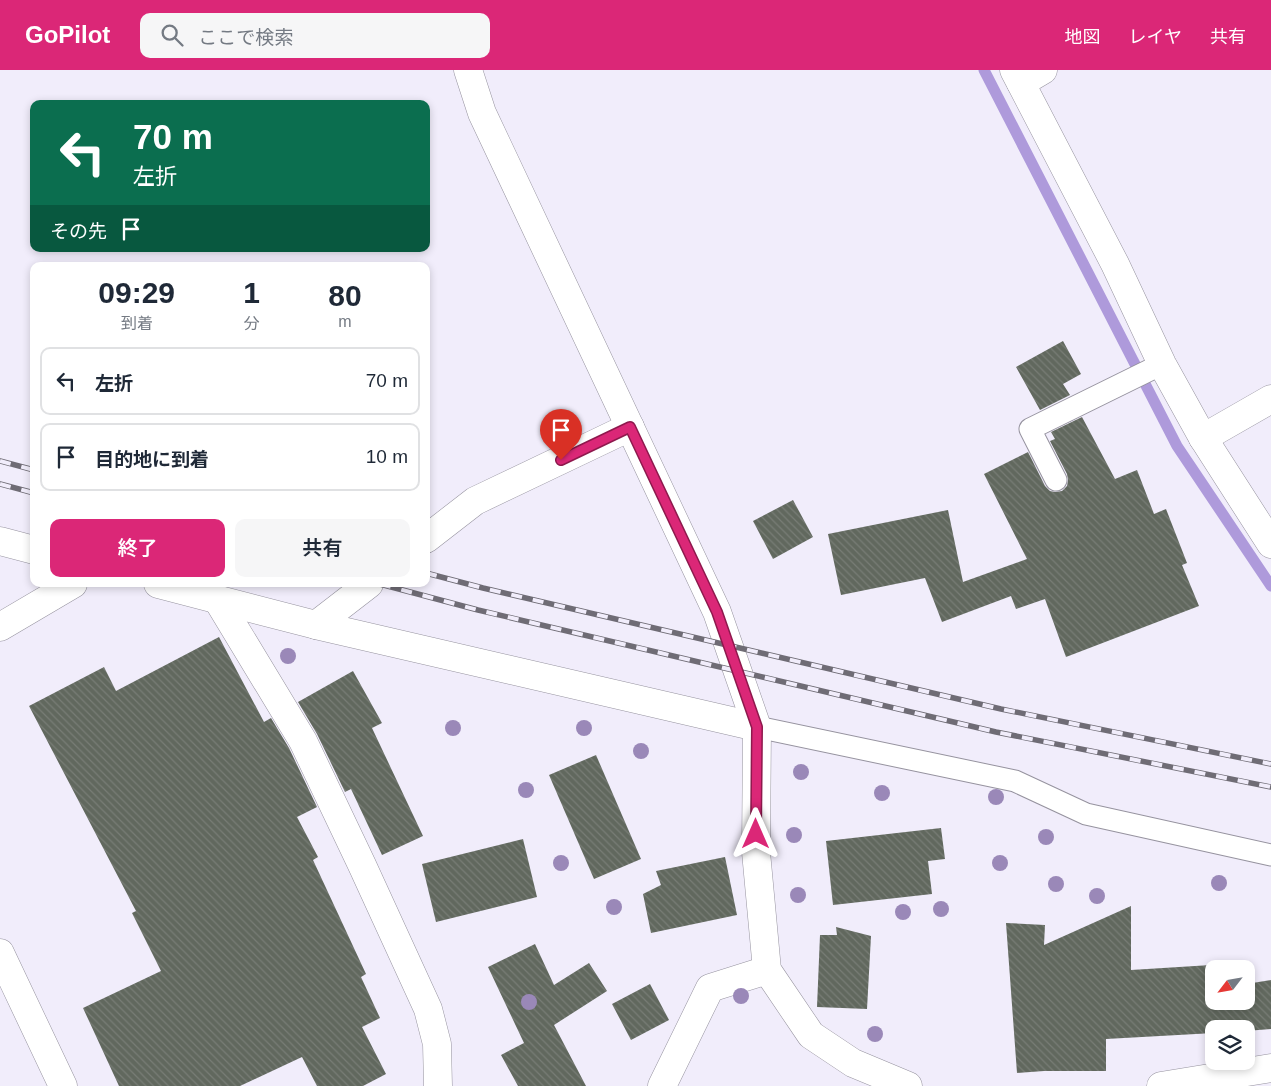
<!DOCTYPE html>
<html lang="ja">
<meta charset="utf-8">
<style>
body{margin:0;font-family:Helvetica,"Noto Sans JP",sans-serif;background:#f6f6f7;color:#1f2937;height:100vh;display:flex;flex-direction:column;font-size:19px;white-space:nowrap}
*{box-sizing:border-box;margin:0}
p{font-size:16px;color:#747a83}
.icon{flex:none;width:28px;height:28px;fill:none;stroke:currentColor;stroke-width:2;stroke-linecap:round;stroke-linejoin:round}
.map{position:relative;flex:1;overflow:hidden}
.side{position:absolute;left:30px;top:192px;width:400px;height:325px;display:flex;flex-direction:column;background:#fff;border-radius:10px;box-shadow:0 2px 8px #0003}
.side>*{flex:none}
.banner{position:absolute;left:30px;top:30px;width:400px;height:152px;border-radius:10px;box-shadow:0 2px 8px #0003;background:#0b6e4f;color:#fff;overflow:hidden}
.needle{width:32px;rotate:239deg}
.controls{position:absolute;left:1205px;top:890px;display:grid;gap:10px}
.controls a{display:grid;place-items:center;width:50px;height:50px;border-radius:10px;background:#fff;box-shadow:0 2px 8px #0003;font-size:25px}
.pin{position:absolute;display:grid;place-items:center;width:42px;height:42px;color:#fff;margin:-51px -21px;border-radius:50% 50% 50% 0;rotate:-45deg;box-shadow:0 0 5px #0007}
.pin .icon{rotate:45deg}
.me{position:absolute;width:55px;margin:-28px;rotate:0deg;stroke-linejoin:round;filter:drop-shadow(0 0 4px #0008)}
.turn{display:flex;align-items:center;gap:18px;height:105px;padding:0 20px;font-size:22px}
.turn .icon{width:65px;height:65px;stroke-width:2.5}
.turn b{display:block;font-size:35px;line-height:42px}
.then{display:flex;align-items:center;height:48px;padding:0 20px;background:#0003;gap:10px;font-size:19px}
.eta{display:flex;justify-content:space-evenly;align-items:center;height:85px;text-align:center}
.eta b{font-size:30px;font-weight:600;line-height:35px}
.cta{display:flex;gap:10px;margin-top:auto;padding:10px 20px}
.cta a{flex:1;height:58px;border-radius:10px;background:#db2777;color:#fff;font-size:20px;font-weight:600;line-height:58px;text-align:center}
.cta a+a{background:#f6f6f7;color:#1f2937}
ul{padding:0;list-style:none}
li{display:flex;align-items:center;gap:15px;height:68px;margin:0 10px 8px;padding:0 10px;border:2px solid #e0e1e3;border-radius:10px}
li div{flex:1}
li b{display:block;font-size:19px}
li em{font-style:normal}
header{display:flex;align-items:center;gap:30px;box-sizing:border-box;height:70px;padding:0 25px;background:#db2777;color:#fff}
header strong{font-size:24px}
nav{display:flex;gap:28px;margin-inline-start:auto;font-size:18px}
.search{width:350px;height:45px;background:#f6f6f7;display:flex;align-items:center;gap:12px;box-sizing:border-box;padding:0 18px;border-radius:10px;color:#747a83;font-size:19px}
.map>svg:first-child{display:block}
</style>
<header>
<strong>GoPilot</strong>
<div class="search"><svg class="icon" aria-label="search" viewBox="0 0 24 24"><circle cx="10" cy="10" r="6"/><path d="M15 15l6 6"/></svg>ここで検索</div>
<nav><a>地図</a><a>レイヤ</a><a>共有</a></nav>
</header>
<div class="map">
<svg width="1271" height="1016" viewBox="0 0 1271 1016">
<defs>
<pattern id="building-back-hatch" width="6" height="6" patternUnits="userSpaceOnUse" patternTransform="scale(1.25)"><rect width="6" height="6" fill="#61685e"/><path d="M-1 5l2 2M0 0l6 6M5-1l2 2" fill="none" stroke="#787d76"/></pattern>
</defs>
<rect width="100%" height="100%" fill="#f1edfb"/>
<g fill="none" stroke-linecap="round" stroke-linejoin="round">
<!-- stream -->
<polyline stroke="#ae9adb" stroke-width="11" points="984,0 1177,376 1271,516"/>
</g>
<!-- building -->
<g fill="url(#building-back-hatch)">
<polygon points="1063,271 1081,304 1063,314 1070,325 1040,340 1016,297"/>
<polygon points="1082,347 1115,409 1137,400 1154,444 1166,439 1187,493 1182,495 1199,536 1066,587 1045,529 1016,539 1011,526 942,552 925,508 841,525 828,464 948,440 963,512 1027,489 984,404 1028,382 1045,416 1050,421 1055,422 1062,421 1067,416 1068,410 1067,404 1050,371 1055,369 1051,362"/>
<polygon points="793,430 813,467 773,489 753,451"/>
<polygon points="219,567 264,652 271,648 289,678 317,737 297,747 318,787 313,790 366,904 361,907 380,948 362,957 386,1004 363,1016 317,1016 302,987 240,1016 119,1016 83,938 161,901 132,843 136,841 29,636 104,597 116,621"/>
<polygon points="353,601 382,653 372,658 423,766 382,785 351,719 345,722 317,664 298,632"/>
<polygon points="596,685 641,789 594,809 549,705"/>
<polygon points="941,758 945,789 928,791 932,824 833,835 826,771"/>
<polygon points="523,769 537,827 436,852 422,794"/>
<polygon points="725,787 737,845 651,863 643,824 661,815 656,801"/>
<polygon points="1131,836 1131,900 1211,895 1214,931 1246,931 1246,914 1271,910 1271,959 1246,961 1246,959 1214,959 1214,963 1106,969 1106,1001 1044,1001 1017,1003 1006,853 1045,855 1044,875"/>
<polygon points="836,857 871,866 867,939 817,937 820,865 837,865"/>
<polygon points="535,874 554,915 589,893 607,921 554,955 586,1016 518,1016 501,985 524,973 488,897"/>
<polygon points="650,914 669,950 631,970 612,934"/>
</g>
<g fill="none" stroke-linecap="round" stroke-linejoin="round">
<defs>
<g id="lane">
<polyline points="1056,410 1030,359 1162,294"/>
<polyline points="757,657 1015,711 1086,744 1271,785"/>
</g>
<g id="street">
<polyline points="468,0 482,43 717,542 757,657"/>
<polyline points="1014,0 1115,194 1162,294 1203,368 1271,474"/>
<polyline points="1021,13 1043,0"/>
<polyline points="1203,368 1271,329"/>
<polyline points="426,469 475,431 630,357"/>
<polyline points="217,529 303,671 362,795 428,939 437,974 438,1016"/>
<polyline points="316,555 369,514"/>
<polyline points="0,557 73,514"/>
<polyline points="662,1016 710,918 767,900"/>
</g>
<g id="secondary">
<polyline points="0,471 34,480"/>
<polyline points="158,514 316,555 757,657 756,782 767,900 811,965 853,993 908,1016"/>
<polyline points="0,883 63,1016"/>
<polyline points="1161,1016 1271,998"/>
</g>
</defs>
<!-- lane casing -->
<use href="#lane" stroke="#96939f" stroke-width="23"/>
<!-- street casing -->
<use href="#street" stroke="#96939f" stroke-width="29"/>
<!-- secondary casing -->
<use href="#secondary" stroke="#96939f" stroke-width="29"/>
<!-- lane -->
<use href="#lane" stroke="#fff" stroke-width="21"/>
<!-- street -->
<use href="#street" stroke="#fff" stroke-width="28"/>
<!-- secondary -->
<use href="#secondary" stroke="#fff" stroke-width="28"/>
<defs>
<g id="rail">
<polyline points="0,391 34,400"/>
<polyline points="0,414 34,423"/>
<polyline points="426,503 483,518 1001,639 1271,694"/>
<polyline points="380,514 478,540 996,662 1271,717"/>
</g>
</defs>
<!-- rail casing -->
<use href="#rail" stroke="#6f6c75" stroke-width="5.5"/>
<!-- rail -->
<use href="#rail" stroke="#f1edfb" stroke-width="4" stroke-dasharray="11" stroke-linecap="butt"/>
</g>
<!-- trees -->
<g fill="#9a88b8">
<circle cx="288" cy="586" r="8"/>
<circle cx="453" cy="658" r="8"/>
<circle cx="584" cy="658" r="8"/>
<circle cx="641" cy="681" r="8"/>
<circle cx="801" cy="702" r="8"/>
<circle cx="526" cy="720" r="8"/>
<circle cx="882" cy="723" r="8"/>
<circle cx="996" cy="727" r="8"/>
<circle cx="794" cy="765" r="8"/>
<circle cx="1046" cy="767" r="8"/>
<circle cx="561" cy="793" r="8"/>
<circle cx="1000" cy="793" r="8"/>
<circle cx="1219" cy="813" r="8"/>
<circle cx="1056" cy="814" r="8"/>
<circle cx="798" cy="825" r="8"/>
<circle cx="1097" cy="826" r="8"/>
<circle cx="614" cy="837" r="8"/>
<circle cx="941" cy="839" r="8"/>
<circle cx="903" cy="842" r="8"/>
<circle cx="741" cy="926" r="8"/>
<circle cx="529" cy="932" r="8"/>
<circle cx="875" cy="964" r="8"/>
</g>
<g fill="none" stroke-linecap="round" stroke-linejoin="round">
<defs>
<polyline id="route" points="561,390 630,357 717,542 757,657 756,764"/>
</defs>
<!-- route casing -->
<use href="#route" stroke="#8e194d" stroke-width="12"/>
<!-- route -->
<use href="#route" stroke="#db2777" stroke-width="9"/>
</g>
</svg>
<div class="controls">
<a><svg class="needle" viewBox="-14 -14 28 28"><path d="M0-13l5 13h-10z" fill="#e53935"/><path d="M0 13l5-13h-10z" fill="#747a83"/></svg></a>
<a><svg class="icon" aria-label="layers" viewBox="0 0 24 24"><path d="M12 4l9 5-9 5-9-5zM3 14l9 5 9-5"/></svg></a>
</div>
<div class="pin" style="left:561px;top:390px;background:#d93025"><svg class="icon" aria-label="arrive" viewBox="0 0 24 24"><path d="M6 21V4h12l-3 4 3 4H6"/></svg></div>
<svg class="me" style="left:756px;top:764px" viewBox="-20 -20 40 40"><path d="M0-17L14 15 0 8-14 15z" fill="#db2777" stroke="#fff" stroke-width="4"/></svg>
<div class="banner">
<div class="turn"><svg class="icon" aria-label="left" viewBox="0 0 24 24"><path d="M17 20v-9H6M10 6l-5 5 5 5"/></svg><div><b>70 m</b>左折</div></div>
<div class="then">その先<svg class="icon" aria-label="arrive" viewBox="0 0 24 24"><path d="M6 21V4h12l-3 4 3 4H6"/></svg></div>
</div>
<section class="side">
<div class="eta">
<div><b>09:29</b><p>到着</p></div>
<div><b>1</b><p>分</p></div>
<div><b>80</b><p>m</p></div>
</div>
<ul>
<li><svg class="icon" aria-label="left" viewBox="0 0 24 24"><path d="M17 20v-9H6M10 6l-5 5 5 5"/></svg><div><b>左折</b></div><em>70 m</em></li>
<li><svg class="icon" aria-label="arrive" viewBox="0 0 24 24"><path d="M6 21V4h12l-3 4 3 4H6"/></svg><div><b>目的地に到着</b></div><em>10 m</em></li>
</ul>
<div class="cta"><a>終了</a><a>共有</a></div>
</section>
</div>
